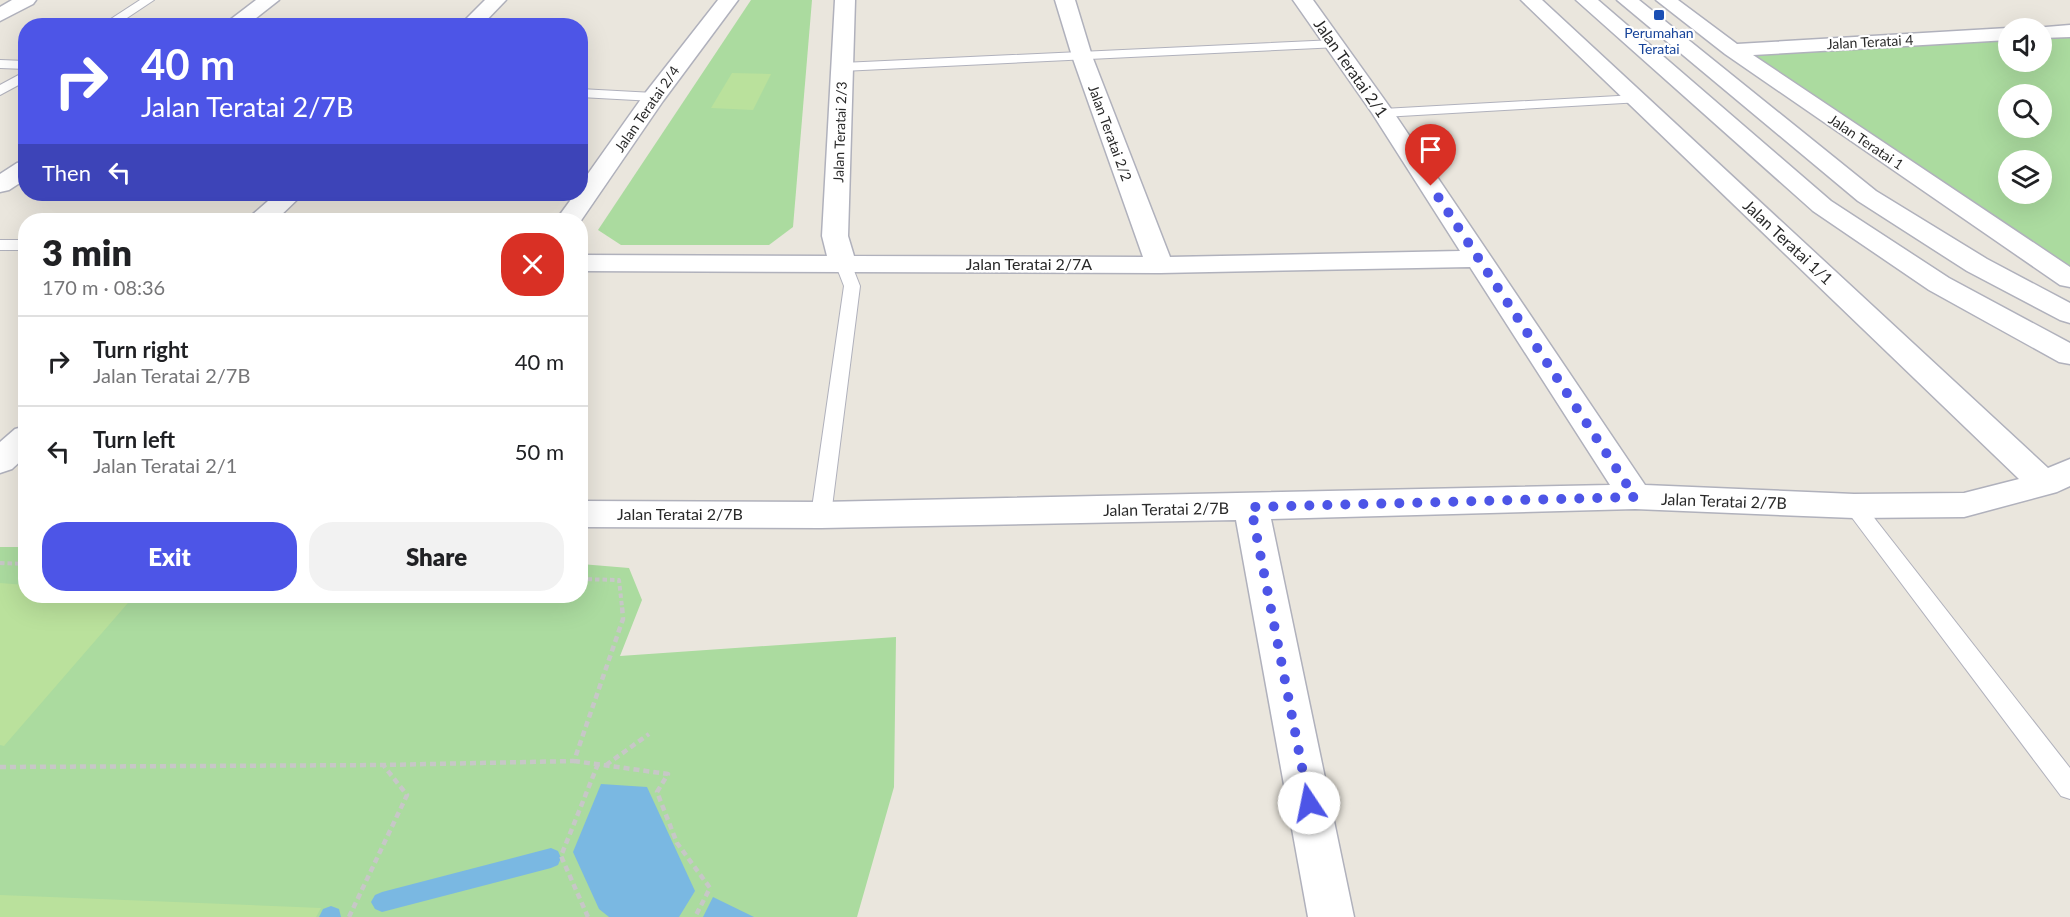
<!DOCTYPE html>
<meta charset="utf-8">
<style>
body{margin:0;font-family:Lato,sans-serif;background:#f2f2f2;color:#202124;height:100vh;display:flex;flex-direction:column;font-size:22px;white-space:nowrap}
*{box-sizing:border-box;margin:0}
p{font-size:20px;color:#757577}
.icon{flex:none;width:33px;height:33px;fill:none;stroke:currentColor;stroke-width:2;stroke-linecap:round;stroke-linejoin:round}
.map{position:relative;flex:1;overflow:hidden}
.details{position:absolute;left:18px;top:213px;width:570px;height:390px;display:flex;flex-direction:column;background:#fff;border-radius:24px;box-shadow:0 6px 24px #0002}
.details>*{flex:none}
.hud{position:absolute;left:18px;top:18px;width:570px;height:183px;border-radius:24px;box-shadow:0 6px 24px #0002;background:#4d55e7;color:#fff;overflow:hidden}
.tools{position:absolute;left:1998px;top:18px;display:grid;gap:12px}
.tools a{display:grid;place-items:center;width:54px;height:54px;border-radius:50%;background:#fff;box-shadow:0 6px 24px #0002;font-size:30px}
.pin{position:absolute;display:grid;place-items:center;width:51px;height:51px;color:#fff;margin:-62px -26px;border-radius:50% 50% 50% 0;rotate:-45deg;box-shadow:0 0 6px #0007}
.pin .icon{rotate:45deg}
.me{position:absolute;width:66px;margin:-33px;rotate:349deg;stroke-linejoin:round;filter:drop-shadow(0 0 4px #0008)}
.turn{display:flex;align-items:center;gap:21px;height:126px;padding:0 24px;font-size:27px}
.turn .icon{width:78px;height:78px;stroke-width:2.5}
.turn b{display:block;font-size:42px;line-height:51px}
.then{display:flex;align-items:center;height:57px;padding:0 24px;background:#0003;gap:12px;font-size:22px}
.round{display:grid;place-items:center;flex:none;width:63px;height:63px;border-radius:24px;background:#f2f2f2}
.overview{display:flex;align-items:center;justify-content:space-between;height:102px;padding:0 24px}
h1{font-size:36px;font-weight:800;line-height:45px}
.action{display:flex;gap:12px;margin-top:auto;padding:12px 24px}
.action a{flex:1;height:69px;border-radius:24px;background:#4d55e7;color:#fff;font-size:24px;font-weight:800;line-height:69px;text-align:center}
.action a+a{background:#f2f2f2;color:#202124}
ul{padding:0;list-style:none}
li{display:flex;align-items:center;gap:18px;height:90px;padding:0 24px;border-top:2px solid #e0e0e0}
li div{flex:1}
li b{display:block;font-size:22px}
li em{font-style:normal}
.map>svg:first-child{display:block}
</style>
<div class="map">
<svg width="2070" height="917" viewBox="0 0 2070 917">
<rect width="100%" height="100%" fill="#eae6dd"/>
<!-- green -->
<g fill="#abdb9f" fill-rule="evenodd">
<polygon points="751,0 812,0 793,227 769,245 621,245 598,230"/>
<path d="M2070,37v234l-317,-216 255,-15v22h34v-24zM2008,94h34v34h-34zM2008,160h34v34h-34z"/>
<polygon points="0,547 25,547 26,596 580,596 581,564 629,568 642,600 620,656 896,637 894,787 857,917 0,917"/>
</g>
<!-- pitch -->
<g fill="#bae19c">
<polygon points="732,73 771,74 753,110 711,108"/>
<polygon points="0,583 25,585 26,596 134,596 4,746 0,745"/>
<polygon points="0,895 321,908 316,917 0,917"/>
</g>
<!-- water -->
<g fill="#7ab8e2">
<polygon points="601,784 647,787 695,891 679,917 609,917 599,909 573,852"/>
<polygon points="713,897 754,917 703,917"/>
</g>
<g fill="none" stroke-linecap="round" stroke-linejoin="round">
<!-- stream -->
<g fill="#7ab8e2" fill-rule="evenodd">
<polygon points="551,848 558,851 561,858 558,865 551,868 382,912 375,909 371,902 375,895 382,892"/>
<polygon points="331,906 339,909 341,917 319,917 323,909"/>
</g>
<defs>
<g id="service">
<polygon points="140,0 154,0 115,26 100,26"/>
<polygon points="1335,40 1339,41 1339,47 842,71 836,67 842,63"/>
<polygon points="0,60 26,61 26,69 0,68"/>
<polygon points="26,71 26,81 0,95 0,85"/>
<polygon points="580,89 654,93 661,97 654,101 580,97"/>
<polygon points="1636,95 1641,96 1643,99 1641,102 1383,117 1376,113 1383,109"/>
<rect x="0" y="240" width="26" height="10"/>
<polygon points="843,258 851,263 860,286 831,515 828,520 821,522 814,520 811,515 844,286 835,263"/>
<polygon points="1854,499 1861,501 2070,768 2070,799 2061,796 1847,511 1844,506 1847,501"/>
</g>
<g id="minor">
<polygon points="12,0 36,0 33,4 0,21 0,7"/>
<polygon points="256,0 279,0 246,26 222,26"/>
<polygon points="485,0 506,0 481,26 459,26"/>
<polygon points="718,0 738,0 663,101 580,222 556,220 575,194 580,194 580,185 646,92"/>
<polygon points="835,0 855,0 848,236 854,256 1143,257 1072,56 1055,0 1075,0 1092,56 1170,257 1460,251 1372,113 1293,0 1313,0 1394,113 1645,485 1854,494 1964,493 2019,479 1521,0 1542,0 2048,468 2070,459 2070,486 2057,492 1964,517 1854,518 1635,509 1271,519 1354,917 1308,917 1236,520 821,528 580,527 580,501 821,502 1610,485 1470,267 1160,273 580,271 580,255 827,256 822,236"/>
<polygon points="1656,0 1678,0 1737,44 2008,28 2010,28 2008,40 1753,55 2070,267 2070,287 2060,285 1725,54"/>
<polygon points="2070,25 2070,37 2042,38 2042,28 2034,28"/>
<polygon points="26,161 26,179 9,190 0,192 0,174 17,163"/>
<polygon points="276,194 303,194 276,220 248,220 252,215"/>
<polygon points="26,426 26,456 12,469 0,473 0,442 15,429"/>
</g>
<g id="tertiary">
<polygon points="1576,0 1598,0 1831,201 1949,278 2070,343 2070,364 2059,362 1929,290 1813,211"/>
<polygon points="1617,0 1639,0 1876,191 1987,259 2070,303 2070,323 2060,320 1967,271 1858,201"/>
</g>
</defs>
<!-- service casing -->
<use href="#service" stroke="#b0b1bc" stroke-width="2"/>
<!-- minor casing -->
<use href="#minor" stroke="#b0b1bc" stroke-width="3"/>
<!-- tertiary casing -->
<use href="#tertiary" stroke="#b0b1bc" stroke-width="3"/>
<!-- path-far1 -->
<g stroke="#c7c7c7" stroke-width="4" stroke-dasharray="4.5 3" stroke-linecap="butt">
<polyline points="0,563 26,564"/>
<polyline points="580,579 619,580 622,607"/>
</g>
<!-- path -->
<g stroke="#c7c7c7" stroke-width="4.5" stroke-dasharray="6 4" stroke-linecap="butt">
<polyline points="574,761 668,774 657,792 677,843 710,888 695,917"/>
<polyline points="606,765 649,734"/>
<polyline points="0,767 384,765 574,761 623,619 622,606"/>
<polyline points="349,917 407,795 384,766"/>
<polyline points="588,917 561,856 598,764"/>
</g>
<!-- service -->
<use href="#service" fill="#fff" fill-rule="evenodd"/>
<!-- minor -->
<use href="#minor" fill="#fff" fill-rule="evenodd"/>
<!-- tertiary -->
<use href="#tertiary" fill="#fff" fill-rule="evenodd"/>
</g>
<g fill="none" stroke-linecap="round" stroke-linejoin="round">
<!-- route -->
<polyline stroke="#4d55e7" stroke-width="10" stroke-dasharray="0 18" points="1309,803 1251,507 1635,497 1431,186"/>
</g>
<!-- markers -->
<rect fill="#1a4fb4" stroke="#fff" stroke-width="2" x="1653" y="9" width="12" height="12" rx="3"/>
<g text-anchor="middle" stroke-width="4.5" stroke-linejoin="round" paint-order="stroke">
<!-- far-transit labels -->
<g font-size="14" fill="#164399" stroke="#fff">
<text x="1659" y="38">Perumahan<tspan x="1659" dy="16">Teratai</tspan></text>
</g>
<!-- far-street labels -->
<g font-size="14" fill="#292929" stroke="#fff">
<text transform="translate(1870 42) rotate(-3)" y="5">Jalan Teratai 4</text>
<text transform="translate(647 109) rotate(-55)" y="5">Jalan Teratai 2/4</text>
<text transform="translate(840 132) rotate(-88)" y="5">Jalan Teratai 2/3</text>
<text transform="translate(1110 133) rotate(70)" y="5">Jalan Teratai 2/2</text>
<text transform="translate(1866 142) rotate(34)" y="5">Jalan Teratai 1</text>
</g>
<!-- street labels -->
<g font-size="16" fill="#292929" stroke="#fff">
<text transform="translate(1351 68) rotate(55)" y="6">Jalan Teratai 2/1</text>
<text transform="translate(1788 242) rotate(43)" y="6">Jalan Teratai 1/1</text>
<text x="1029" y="270">Jalan Teratai 2/7A</text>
<text transform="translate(1724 501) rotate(2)" y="6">Jalan Teratai 2/7B</text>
<text transform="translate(1166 509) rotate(-1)" y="6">Jalan Teratai 2/7B</text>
<text x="680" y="520">Jalan Teratai 2/7B</text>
</g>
</g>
</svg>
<div class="tools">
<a><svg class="icon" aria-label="sound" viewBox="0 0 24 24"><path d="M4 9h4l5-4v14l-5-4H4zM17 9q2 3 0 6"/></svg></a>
<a><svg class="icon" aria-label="search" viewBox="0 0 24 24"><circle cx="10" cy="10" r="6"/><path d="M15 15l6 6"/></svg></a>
<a><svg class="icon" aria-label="layers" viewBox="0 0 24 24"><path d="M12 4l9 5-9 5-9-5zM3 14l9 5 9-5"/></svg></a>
</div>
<div class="pin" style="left:1431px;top:186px;background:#d93025"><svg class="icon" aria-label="arrive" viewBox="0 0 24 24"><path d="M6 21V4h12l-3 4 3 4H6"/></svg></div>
<svg class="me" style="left:1309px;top:803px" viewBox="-20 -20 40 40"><circle r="19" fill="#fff"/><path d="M0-13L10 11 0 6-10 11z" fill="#4d55e7"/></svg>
<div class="hud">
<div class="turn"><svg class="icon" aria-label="right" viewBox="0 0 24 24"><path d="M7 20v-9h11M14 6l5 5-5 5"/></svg><div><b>40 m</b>Jalan Teratai 2/7B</div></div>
<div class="then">Then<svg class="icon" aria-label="left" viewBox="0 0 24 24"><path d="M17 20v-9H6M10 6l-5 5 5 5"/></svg></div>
</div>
<section class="details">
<div class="overview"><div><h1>3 min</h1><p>170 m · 08:36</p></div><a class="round" style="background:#d93025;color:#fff"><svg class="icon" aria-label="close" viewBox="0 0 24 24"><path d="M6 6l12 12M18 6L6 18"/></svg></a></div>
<ul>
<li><svg class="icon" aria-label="right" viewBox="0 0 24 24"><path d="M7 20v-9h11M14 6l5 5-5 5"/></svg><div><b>Turn right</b><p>Jalan Teratai 2/7B</p></div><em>40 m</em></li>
<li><svg class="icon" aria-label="left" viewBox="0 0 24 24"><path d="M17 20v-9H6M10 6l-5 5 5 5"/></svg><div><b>Turn left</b><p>Jalan Teratai 2/1</p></div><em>50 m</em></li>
</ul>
<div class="action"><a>Exit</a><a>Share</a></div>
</section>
</div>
